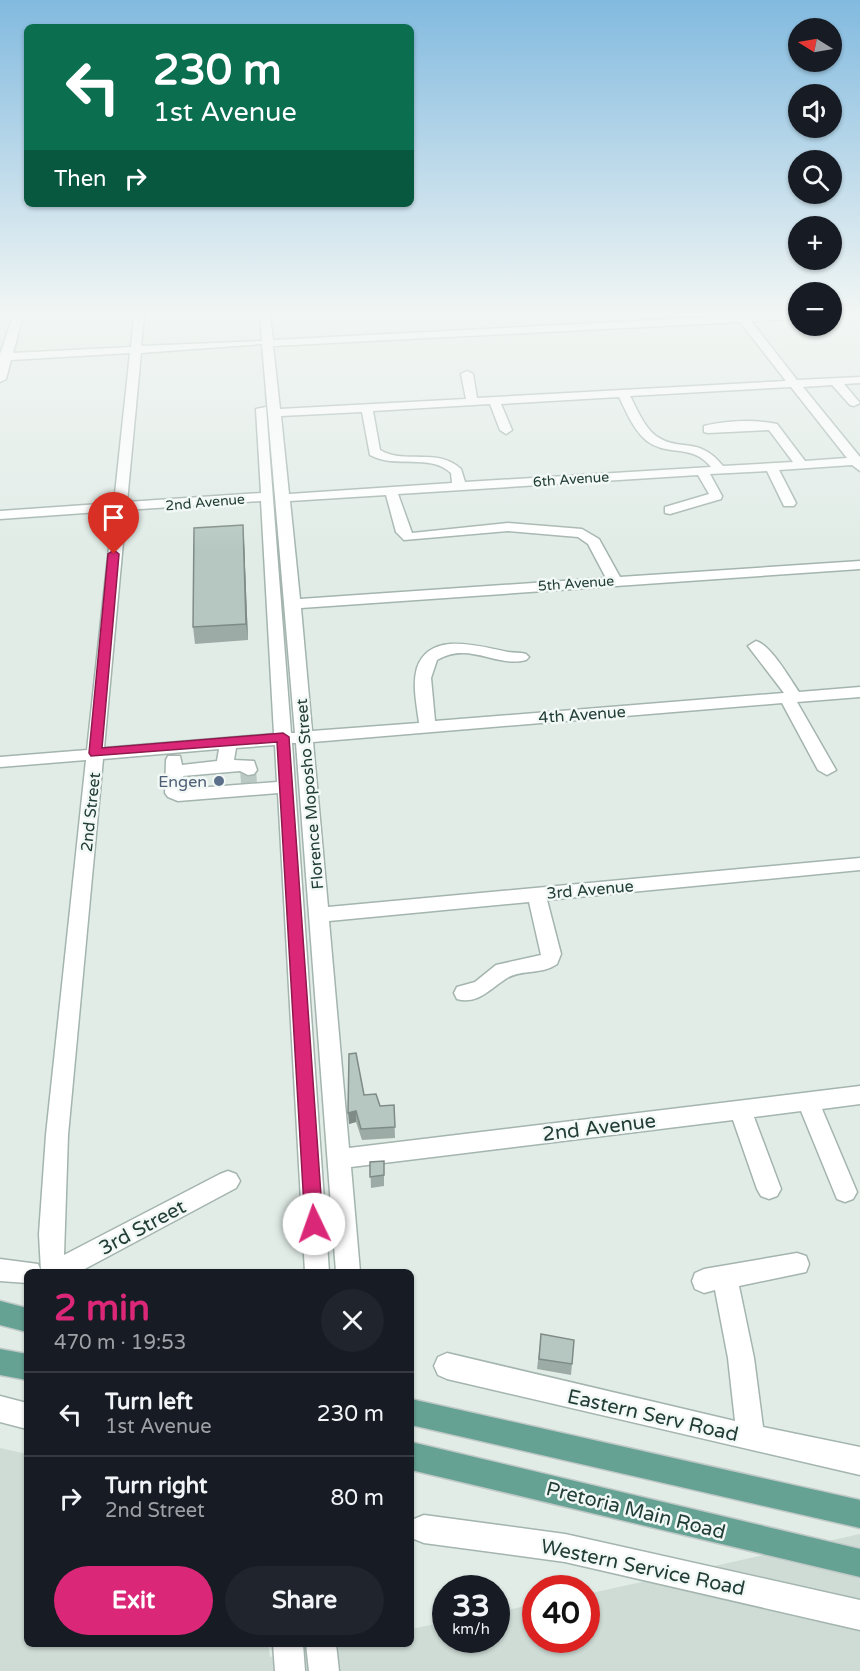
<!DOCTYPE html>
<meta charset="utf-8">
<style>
body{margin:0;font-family:"Varela Round",sans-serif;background:#20242c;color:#f1f3f6;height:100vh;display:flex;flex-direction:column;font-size:22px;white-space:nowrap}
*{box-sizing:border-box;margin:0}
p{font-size:20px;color:#9ea1a6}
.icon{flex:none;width:33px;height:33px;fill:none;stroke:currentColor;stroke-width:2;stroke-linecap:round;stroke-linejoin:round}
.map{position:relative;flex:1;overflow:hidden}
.side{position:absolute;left:24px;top:1269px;width:390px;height:378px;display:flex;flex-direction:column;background:#171b24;border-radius:9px;box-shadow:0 2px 4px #0004}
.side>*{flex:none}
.top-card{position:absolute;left:24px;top:24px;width:390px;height:183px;border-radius:9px;box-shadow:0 2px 4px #0004;background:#0b6e4f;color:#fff;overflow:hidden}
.needle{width:39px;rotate:281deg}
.controls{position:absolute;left:788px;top:18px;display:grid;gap:12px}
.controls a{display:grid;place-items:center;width:54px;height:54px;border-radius:50%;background:#171b24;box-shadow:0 2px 4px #0004;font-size:30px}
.speed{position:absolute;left:432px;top:1575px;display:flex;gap:12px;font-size:30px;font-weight:700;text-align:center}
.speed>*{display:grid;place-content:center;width:78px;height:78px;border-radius:50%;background:#171b24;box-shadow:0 2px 4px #0004;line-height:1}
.speed small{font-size:15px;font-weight:400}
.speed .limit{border:9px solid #d22;background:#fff;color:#111}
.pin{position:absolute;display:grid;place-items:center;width:51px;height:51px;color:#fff;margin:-62px -26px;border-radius:50% 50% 50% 0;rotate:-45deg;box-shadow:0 0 6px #0007}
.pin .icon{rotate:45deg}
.me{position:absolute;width:66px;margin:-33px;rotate:357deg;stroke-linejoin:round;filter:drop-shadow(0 0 4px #0008)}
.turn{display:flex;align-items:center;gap:21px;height:126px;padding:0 30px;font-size:27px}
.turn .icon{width:78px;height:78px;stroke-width:2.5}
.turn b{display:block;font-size:42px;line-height:51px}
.then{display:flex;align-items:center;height:57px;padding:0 30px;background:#0003;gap:12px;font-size:22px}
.round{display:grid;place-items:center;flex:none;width:63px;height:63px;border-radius:32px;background:#20242c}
.summary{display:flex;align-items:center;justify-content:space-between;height:102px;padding:0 30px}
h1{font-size:36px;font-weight:800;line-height:45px;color:#db2777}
.action{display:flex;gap:12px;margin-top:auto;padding:12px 30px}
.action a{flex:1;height:69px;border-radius:36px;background:#db2777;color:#fff;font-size:24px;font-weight:800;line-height:69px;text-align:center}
.action a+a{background:#20242c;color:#f1f3f6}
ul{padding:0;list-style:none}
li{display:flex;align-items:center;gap:18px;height:84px;padding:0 30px;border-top:2px solid #363941}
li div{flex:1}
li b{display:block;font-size:22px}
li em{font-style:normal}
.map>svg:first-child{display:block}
</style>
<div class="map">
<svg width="860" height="1671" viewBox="0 0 860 1671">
<rect width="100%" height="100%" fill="#e1ece7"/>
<!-- built -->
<polygon fill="#cfdcd6" points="0,1448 27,1454 27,1644 268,1644 270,1657 335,1644 411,1644 411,1629 445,1622 446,1640 496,1640 497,1612 535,1604 536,1640 586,1640 587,1594 860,1534 860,1671 0,1671"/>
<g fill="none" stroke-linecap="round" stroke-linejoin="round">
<!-- minor-tunnel -->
<polyline stroke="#bbc9c4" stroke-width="16" stroke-dasharray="16 8" stroke-linecap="butt" points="248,770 249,783"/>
<defs>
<g id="minor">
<path d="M13,316h10l-10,37 118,-6 3,-31h10l-3,30 121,-5 -2,-25h10l3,24 463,-24h62l-4,3 -43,2 46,59 63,-3v6l-16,1 16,19 -6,3 -4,-1 -18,-20 -29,2 57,70v14l-8,-6 -73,5 17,33 -2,3h-10l-17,-35 -57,3 12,22 -1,3 -51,15 -5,-1v-6l44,-13 -11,-19 -300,19 14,39 96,-10 74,6 17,10 21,38 240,-16v8l-559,39 11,123 107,-8c-2,-17 -7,-38 -2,-55 13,-38 64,-21 91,-16 6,1 12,0 18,2l3,3 -3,3c-31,8 -56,-19 -89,0l-6,18 4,43 349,-28 -36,-47 8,-5c15,4 34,38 43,51l61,-5v10l-63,5 39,68 -9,5 -9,-5 -36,-67 -469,39 15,165 532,-49v12l-313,30 14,54 -4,10c-15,11 -35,5 -50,14 -16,10 -29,27 -50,21l-3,-6 3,-6 18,-5 21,-17 45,-10 -12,-53 -200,19 20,227 511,-62v18l-38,5 35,83 -4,7 -8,3 -8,-3 -36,-88 -47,6 27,72 -4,7 -8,3 -8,-3 -4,-7 -24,-69 -382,47 9,105h-24l-40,-529h-4l37,529h-24l-27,-479 -100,8 -10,-4 -3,-4 1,-33 2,-4h12l2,9 35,-4 2,-12 -116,10 -35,376 -4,120 156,-81 8,-3 8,3 4,7 -4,7 -157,84h-52v11l-27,-2v-22l38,5 3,7 -2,-37 7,-99 40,-375 -86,7v-10l87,-7 26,-239 -113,8v-8l114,-8 16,-150 -119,7 -5,19 -6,3v-28zM740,322l46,59 -309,17 -4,-24 -6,-3 -6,3 5,25 -186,10 -7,-63zM262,344l33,389h-4l-25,-326 -10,2 5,84 -134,9 14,-149zM791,387l56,71 -42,3 -28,-37c-22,-5 -51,-3 -73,2v6l4,1 61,-3 24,32 -70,4c-25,-31 -42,-13 -67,-30 -12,-9 -19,-27 -26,-40zM619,397c7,14 15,34 28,44 21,16 45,2 64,26l-246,15 -4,-13c-24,-22 -55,-4 -81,-19l-7,-39 117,-7 10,26 6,4 6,-4 -11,-26zM362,412l8,43c25,14 60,-2 81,18l1,10 -163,11 -8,-78zM386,495l10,37 8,8 104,-9 70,6 10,7 18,34 -306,21 -10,-98zM261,501l13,233 -170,14 22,-238zM275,745l2,37 -94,7v-13l57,-5 8,4 6,-1 3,-4 -3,-9 -20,-1 2,-12z"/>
<polygon points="797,1253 806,1256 809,1264 806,1272 739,1286 754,1358 763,1427 860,1447 860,1475 447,1379 438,1375 434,1366 438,1357 447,1353 735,1421 728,1358 715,1290 704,1293 695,1289 692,1281 695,1273 704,1269"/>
<polygon points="0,1396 27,1403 27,1429 0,1422"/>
<polygon points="424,1515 565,1534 860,1600 860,1630 565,1562 424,1543 414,1539 411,1526 414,1519"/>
<polygon points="273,1644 303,1644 305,1671 275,1671"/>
<polygon points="306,1644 336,1644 339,1671 309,1671"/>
</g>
<g id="major">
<polygon points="0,1301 27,1308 27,1332 0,1325"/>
<polygon points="0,1349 27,1354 27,1380 0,1375"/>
<polygon points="411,1399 860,1500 860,1528 411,1425"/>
<polygon points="411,1442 860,1549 860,1577 411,1470"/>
</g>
</defs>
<!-- minor casing -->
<use href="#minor" stroke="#a4b4ae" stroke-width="3"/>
<!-- major casing -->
<use href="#major" stroke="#c1c9c7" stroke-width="3"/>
<!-- minor -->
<use href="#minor" fill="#fff" fill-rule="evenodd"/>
<!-- major -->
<use href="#major" fill="#65a294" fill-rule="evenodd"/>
</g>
<!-- wall -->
<g fill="#9daba6">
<polygon points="243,525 244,541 248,640 195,644 193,627"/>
<polygon points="364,1095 380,1106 394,1105 395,1138 362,1140 356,1122 349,1124"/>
<polygon points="384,1161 384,1186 371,1188 370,1162"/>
<polygon points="541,1334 572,1364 571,1375 537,1369"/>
</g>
<!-- shaded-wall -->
<g fill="#7f8b87">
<polygon points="243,525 244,541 248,640 246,624"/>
<polygon points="356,1111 356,1122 349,1124 348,1113"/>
</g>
<!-- building -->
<g fill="#b6c7c1" stroke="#7f8b87" stroke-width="1.5">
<polygon points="243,525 246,624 193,627 194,528"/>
<polygon points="356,1053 364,1095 376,1094 380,1106 394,1105 395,1127 361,1129 356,1111 348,1113 349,1054"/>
<polygon points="384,1161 384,1175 370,1177 370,1162"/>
<polygon points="541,1334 574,1340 572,1364 539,1359"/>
</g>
<!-- sky -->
<linearGradient id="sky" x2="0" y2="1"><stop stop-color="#82badf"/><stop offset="0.57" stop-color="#f2f6f4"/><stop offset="1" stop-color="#f2f6f4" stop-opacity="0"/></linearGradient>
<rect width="860" height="550" fill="url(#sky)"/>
<!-- route -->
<polygon fill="#db2777" stroke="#8e194d" stroke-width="1.5" points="114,550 119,554 102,748 283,733 289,737 323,1224 320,1229 314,1232 308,1229 305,1224 277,742 91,756 89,753 108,554"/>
<!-- markers -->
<circle fill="#5c6f8a" stroke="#f2f8f5" stroke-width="2" cx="219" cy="781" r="6"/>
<g text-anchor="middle" stroke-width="5" stroke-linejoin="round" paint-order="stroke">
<!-- far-street labels -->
<g font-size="14" fill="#213d36" stroke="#f2f8f5">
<text transform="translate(571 479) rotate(-4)" y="5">6th Avenue</text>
<text transform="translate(205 502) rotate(-5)" y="5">2nd Avenue</text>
<text transform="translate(576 583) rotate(-4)" y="5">5th Avenue</text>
</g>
<!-- street labels -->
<g font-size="16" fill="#213d36" stroke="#f2f8f5">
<text transform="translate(582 714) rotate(-4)" y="6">4th Avenue</text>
<text transform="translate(309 794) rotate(-95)" y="6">Florence Moposho Street</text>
<text transform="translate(90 812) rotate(-84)" y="6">2nd Street</text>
<text transform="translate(590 889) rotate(-5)" y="6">3rd Avenue</text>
</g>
<!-- service labels -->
<g font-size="16" fill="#4e5e75" stroke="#f2f8f5" text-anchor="end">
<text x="207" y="787">Engen</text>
</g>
<!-- near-street labels -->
<g font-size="20" fill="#213d36" stroke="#f2f8f5">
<text transform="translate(599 1127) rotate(-7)" y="7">2nd Avenue</text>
<text transform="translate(142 1227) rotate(-28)" y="7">3rd Street</text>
<text transform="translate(653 1415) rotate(13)" y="7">Eastern Serv Road</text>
<text transform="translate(636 1510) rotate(14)" y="7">Pretoria Main Road</text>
<text transform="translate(643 1567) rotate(12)" y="7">Western Service Road</text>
</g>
</g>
</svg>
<div class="controls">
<a><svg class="needle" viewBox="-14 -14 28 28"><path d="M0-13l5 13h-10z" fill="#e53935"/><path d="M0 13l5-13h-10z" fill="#9ea1a6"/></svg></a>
<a><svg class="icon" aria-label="sound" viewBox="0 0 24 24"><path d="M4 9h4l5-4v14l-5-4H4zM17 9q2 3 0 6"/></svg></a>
<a><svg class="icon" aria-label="search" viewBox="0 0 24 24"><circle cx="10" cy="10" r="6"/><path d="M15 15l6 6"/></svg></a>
<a>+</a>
<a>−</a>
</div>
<div class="speed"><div>33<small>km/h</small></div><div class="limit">40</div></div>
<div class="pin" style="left:114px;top:554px;background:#d93025"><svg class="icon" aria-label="arrive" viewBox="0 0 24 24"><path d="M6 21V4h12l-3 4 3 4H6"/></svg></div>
<svg class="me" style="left:314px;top:1224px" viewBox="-20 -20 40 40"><circle r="19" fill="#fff"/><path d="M0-13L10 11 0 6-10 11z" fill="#db2777"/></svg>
<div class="top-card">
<div class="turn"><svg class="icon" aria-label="left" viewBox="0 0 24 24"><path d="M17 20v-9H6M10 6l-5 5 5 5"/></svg><div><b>230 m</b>1st Avenue</div></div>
<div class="then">Then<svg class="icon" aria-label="right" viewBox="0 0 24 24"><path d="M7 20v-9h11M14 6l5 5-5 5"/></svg></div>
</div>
<section class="side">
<div class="summary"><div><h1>2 min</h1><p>470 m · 19:53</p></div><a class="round"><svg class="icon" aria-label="close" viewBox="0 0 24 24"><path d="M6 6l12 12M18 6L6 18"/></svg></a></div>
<ul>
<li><svg class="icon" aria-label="left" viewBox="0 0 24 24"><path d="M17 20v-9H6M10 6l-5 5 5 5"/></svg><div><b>Turn left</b><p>1st Avenue</p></div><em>230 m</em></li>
<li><svg class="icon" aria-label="right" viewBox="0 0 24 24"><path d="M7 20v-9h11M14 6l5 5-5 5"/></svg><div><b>Turn right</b><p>2nd Street</p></div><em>80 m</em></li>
</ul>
<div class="action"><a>Exit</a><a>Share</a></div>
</section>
</div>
